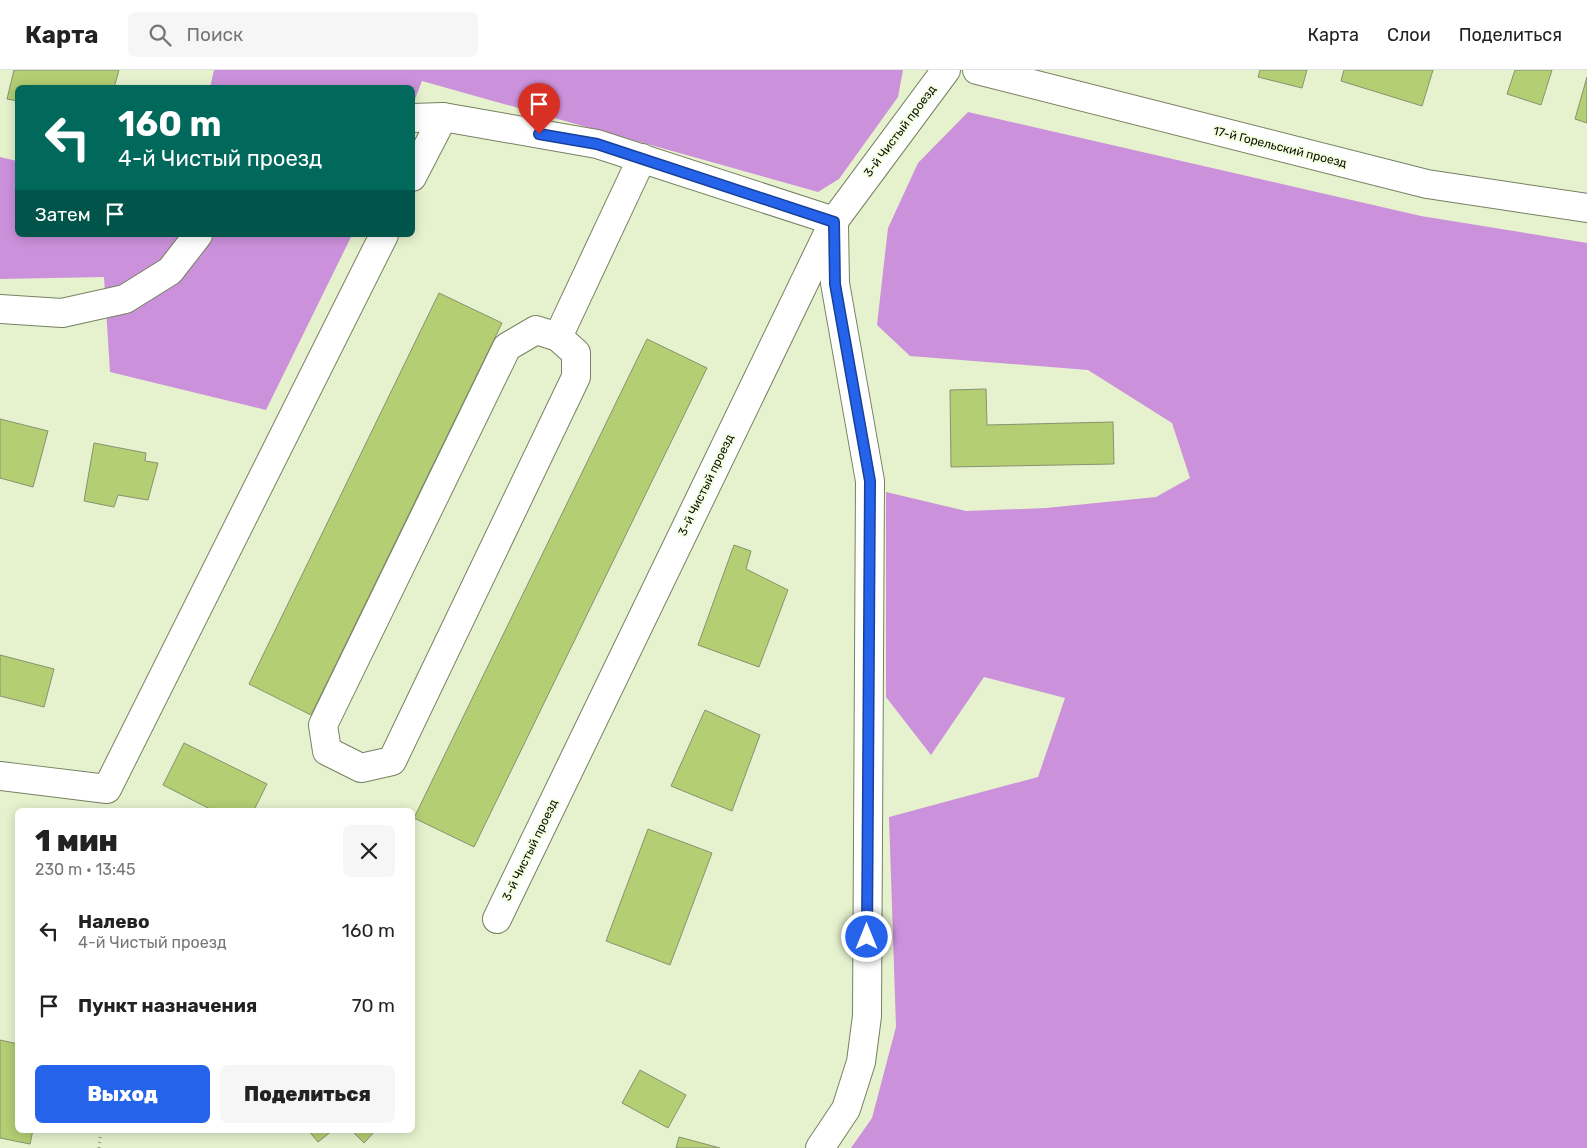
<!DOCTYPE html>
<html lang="ru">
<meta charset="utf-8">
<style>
body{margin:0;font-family:Rubik,sans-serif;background:#f6f6f6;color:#222;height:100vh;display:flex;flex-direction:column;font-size:19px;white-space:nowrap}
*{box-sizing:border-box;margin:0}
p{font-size:16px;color:#767676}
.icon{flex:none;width:28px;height:28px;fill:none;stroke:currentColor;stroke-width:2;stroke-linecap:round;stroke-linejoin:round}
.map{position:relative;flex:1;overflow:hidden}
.sheet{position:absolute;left:15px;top:738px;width:400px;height:325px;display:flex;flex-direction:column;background:#fff;border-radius:8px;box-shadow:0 2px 12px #0003}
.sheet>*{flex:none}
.top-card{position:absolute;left:15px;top:15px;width:400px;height:152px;border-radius:8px;box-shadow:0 2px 12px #0003;background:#00695c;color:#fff;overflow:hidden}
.pin{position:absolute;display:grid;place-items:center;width:42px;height:42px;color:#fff;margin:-51px -21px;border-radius:50% 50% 50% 0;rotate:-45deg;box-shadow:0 0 5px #0007}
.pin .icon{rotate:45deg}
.me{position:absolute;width:55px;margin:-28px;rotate:0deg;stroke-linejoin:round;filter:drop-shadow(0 0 4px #0008)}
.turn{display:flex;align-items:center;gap:18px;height:105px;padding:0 20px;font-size:22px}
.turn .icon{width:65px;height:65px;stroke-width:2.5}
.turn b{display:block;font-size:35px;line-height:42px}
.then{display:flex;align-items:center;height:48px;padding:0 20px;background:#0003;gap:10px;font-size:19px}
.round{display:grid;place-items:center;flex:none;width:52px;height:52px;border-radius:8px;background:#f6f6f6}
.summary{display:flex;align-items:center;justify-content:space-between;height:85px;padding:0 20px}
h1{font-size:30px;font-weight:800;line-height:38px}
.button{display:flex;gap:10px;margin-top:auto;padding:10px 20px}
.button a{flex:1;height:58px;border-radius:8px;background:#2563eb;color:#fff;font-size:20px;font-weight:800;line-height:58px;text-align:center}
.button a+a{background:#f6f6f6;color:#222}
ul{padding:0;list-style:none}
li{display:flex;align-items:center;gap:15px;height:75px;padding:0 20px}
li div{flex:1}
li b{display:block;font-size:19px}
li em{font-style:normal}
header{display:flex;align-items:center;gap:30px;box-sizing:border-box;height:70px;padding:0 25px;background:#fff;border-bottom:1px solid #e0e0e0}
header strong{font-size:24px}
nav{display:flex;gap:28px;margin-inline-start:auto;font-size:18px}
.search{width:350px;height:45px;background:#f6f6f6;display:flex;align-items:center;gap:12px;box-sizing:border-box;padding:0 18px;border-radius:8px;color:#767676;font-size:19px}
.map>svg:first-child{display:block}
</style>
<header>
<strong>Карта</strong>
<div class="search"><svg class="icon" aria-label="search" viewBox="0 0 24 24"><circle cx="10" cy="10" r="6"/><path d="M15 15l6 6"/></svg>Поиск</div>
<nav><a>Карта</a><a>Слои</a><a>Поделиться</a></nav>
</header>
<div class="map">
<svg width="1587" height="1078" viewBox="0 0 1587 1078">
<rect width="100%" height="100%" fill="#e6f2ce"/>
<!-- forest -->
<g fill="#cc91db">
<polygon points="214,0 903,0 898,27 839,109 818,122 422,11 413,34 412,18 210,18"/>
<polygon points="968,42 1421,146 1587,173 1587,1078 851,1078 872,1048 896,957 889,747 1038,707 1065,628 984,607 931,685 886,627 886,422 966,441 1046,438 1156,427 1190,408 1172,353 1088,300 910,286 877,255 888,158 918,93"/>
<polygon points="0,87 17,91 18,165 352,165 266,340 110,302 104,207 0,209"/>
</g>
<!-- building -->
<g fill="#b3ce73" stroke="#879270">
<polygon points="14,0 119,0 114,18 18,18 18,31 7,29"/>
<polygon points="1260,0 1307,0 1302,18 1258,7"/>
<polygon points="1344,0 1433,0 1422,36 1341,11"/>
<polygon points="1515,0 1552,0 1541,35 1507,24"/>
<polygon points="1587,7 1587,53 1575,49"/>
<polygon points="439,223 502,253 311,645 249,614"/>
<polygon points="647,269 707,298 474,777 414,748"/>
<polygon points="986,319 987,355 1113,352 1114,394 951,397 950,320"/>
<polygon points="0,349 48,361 33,417 0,408"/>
<polygon points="94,373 146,383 145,391 158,393 148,430 118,425 114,437 84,431"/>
<polygon points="734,475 751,481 746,499 788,520 759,597 698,575"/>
<polygon points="0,585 54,599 44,637 0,626"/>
<polygon points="705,640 760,665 732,741 671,716"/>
<polygon points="184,673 267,714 254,740 212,740 163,715"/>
<polygon points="648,759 712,783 670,895 606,871"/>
<polygon points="0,970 18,974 18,1060 33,1060 30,1074 0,1068"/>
<polygon points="640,1000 686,1025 668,1058 622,1033"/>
<polygon points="308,1060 333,1060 318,1072"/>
<polygon points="351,1060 376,1060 364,1073"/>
<polygon points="679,1067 720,1078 676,1078"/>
</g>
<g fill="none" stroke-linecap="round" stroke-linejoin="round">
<defs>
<g id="minor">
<polyline points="977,0 1427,114 1587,138"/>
<polyline points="412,48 443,47 597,74 834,151"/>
<polyline points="412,107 443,47"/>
<polyline points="0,239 62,243 125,229 170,201 198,165"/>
<polygon points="536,260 558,267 576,283 576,307 392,691 361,698 327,681 323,655 507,277"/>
<polyline points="558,267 642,88"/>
<polyline points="0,706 107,719 384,165"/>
<polyline points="497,849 834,151 946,0"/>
<polyline points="820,1078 846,1039 861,992 867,946 870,411 835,213 834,156"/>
</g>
</defs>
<!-- minor casing -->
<use href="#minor" stroke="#778161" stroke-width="30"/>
<!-- path -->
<polyline stroke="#90997e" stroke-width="3" stroke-dasharray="1 4" stroke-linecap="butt" points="99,1078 101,1060"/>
<!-- minor -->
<use href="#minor" stroke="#fff" stroke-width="28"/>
</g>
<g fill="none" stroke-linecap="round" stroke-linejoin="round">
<defs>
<polyline id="route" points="539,64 597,74 834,152 835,214 870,411 867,867"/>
</defs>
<!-- route casing -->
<use href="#route" stroke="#184099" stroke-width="12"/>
<!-- route -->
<use href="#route" stroke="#2563eb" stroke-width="9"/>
</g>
<g text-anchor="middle" stroke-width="4" stroke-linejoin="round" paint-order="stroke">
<!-- street labels -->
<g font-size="12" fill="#0d1105" stroke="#f4fee1">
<text transform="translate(900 61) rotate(-53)" y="4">3-й Чистый проезд</text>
<text transform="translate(1280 77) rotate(14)" y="4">17-й Горельский проезд</text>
<text transform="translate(706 415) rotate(-64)" y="4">3-й Чистый проезд</text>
<text transform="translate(530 780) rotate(-64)" y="4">3-й Чистый проезд</text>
</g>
</g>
</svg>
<div class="pin" style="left:539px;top:64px;background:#d93025"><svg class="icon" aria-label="arrive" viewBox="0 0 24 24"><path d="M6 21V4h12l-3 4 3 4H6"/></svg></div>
<svg class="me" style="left:867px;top:867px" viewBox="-20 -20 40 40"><circle r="17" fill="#2563eb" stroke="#fff" stroke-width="3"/><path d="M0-11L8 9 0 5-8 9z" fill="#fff"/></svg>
<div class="top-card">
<div class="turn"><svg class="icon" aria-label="left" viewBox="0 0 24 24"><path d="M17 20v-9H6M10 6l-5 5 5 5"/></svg><div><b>160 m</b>4-й Чистый проезд</div></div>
<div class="then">Затем<svg class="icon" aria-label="arrive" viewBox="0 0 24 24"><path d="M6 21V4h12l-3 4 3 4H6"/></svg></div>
</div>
<section class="sheet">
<div class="summary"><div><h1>1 мин</h1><p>230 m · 13:45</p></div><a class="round"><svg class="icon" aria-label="close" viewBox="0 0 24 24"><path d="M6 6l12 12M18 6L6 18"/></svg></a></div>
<ul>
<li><svg class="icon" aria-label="left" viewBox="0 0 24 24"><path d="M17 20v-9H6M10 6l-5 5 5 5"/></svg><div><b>Налево</b><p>4-й Чистый проезд</p></div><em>160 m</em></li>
<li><svg class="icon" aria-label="arrive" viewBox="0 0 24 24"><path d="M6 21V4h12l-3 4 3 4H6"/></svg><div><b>Пункт назначения</b></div><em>70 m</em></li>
</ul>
<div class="button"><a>Выход</a><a>Поделиться</a></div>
</section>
</div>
